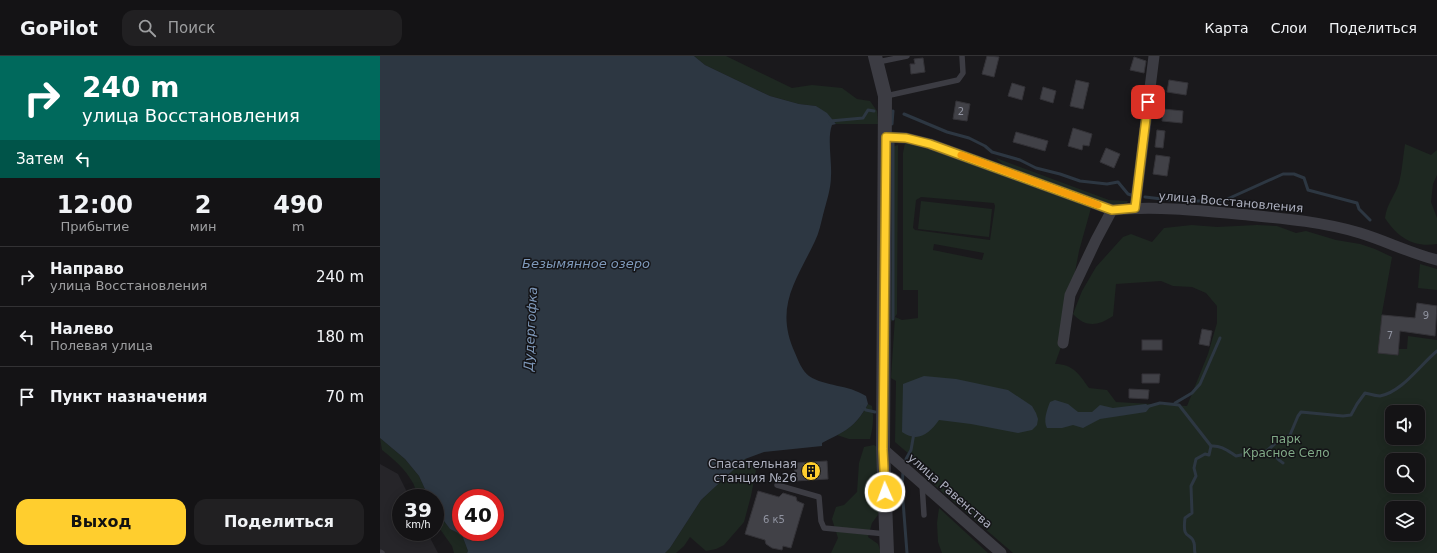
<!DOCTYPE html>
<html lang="ru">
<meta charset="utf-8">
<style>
body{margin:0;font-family:"DejaVu Sans",sans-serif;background:#212022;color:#f1f3f6;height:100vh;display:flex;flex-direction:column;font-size:15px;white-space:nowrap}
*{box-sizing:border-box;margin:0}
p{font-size:13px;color:#9d9ea0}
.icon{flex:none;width:22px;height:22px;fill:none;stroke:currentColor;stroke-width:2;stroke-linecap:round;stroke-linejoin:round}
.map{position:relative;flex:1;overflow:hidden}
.details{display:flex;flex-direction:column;background:#141315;width:380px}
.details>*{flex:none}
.hud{background:#00695c;color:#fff;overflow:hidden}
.fabs{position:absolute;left:1005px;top:349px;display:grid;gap:8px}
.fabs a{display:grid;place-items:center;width:40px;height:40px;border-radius:8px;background:#141315;box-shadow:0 2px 10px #0003,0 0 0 1px #333234;font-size:20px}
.speed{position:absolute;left:12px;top:433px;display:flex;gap:8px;font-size:20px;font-weight:700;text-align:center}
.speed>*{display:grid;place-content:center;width:52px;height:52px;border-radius:50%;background:#141315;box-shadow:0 2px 10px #0003,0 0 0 1px #333234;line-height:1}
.speed small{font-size:10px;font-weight:400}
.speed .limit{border:6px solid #d22;background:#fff;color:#111}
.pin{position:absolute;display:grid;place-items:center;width:34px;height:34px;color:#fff;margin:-17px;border-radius:8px;box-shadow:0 2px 6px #0006}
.me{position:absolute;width:44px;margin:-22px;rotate:358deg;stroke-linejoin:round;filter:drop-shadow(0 0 3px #0008)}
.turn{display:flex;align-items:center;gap:14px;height:84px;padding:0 16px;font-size:18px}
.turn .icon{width:52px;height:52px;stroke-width:2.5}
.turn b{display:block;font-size:28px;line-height:34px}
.then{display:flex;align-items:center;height:38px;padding:0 16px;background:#0003;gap:8px;font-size:15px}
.eta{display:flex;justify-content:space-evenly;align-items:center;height:68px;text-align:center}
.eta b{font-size:24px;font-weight:600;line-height:28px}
.cta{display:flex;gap:8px;margin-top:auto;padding:8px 16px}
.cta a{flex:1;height:46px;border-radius:12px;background:#ffce2e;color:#111;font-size:16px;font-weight:600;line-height:46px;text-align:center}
.cta a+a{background:#212022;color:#f1f3f6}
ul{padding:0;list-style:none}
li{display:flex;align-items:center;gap:12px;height:60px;padding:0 16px;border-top:1px solid #333234}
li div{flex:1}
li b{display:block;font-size:15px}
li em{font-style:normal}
header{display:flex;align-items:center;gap:24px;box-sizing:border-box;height:56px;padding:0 20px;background:#141315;border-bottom:1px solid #333234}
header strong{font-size:19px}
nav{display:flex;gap:22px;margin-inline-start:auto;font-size:14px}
.search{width:280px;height:36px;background:#212022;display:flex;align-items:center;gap:10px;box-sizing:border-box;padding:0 14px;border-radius:12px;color:#9d9ea0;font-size:15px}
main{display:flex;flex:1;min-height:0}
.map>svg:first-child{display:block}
</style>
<header>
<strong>GoPilot</strong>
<div class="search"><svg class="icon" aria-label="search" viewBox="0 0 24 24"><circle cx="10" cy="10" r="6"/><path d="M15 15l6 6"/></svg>Поиск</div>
<nav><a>Карта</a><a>Слои</a><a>Поделиться</a></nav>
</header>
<main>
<section class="details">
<div class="hud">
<div class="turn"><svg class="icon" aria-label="right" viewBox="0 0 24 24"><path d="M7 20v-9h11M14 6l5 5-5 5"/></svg><div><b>240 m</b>улица Восстановления</div></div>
<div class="then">Затем<svg class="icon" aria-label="left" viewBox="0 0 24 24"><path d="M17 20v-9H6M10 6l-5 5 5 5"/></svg></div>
</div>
<div class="eta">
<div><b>12:00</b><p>Прибытие</p></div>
<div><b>2</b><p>мин</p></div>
<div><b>490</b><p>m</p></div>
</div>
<ul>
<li><svg class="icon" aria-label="right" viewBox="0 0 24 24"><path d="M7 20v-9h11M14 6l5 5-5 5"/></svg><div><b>Направо</b><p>улица Восстановления</p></div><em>240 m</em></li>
<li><svg class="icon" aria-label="left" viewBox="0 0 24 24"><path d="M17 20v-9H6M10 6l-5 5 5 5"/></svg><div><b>Налево</b><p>Полевая улица</p></div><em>180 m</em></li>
<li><svg class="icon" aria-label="arrive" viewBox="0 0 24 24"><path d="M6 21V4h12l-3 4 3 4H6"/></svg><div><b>Пункт назначения</b></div><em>70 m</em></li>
</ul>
<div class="cta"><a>Выход</a><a>Поделиться</a></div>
</section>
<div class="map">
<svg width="1057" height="497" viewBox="0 0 1057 497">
<rect width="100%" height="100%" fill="#1a191c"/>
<!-- built -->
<polygon fill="#262529" points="0,408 18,418 30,442 21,442 21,476 47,476 58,497 0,497"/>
<!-- green -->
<g fill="#1e2821" fill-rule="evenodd">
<polygon points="314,0 346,0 412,32 432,29 462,32 477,43 490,45 497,55 498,68 456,68 454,65 436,50 419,48 390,40 325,9"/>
<path d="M525,87l33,9 153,56 -12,43 -18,96 -6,17c18,0 24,10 34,24l18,2 9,12 71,4 21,-52 9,-31v-17l-11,-13 -14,-6 -19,-1 -12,-5 -45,3 -3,32c-15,10 -27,12 -40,-2l9,-23 14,-24 27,-30 8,-3 21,8 12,-14 28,-3 25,2 40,-2 20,1 19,7 10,-2 30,9 24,4 15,5 17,8 -10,56 -4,40 21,2v-6h8l1,-13 29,4v213h-424l-87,-75 5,-5 -36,-31 1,-61 -5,-3 4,-61 7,3 16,-2v-28h-15v-137zM541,141l73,6 1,3 -5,34 -75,-10 -2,-2 3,-28zM554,188l50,9 -2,7 -49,-10zM1012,356h26v26h-26zM1012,404h26v26h-26zM1012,452h26v26h-26z"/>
<path d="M1025,88l26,11 6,-5v25l-4,9 -2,18 6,16v26c-23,4 -40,-7 -52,-26 2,-15 10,-22 14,-35 3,-12 4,-26 6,-39z"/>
<polygon points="518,89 517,258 511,266 512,91"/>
<polygon points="616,102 729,144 748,145 747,147 734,151 628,113"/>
<polygon points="541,145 612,153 609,181 538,173"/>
<polygon points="1040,208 1057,213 1057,234 1038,232"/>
<path d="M488,348l4,2c2,12 1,22 -2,33h-21l-12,-4c15,-7 23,-16 31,-31z"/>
<path d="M0,382l25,21 14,17 10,22h-10c-4,-5 -3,-10 -6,-15 -8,-14 -18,-23 -31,-33z"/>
<polygon points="494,389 498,392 500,456 492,467 488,481 498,488 501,497 451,497 458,482 452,463 456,451 464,449 477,436 479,407 484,391"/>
<polygon points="365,402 376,414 371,440 364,466 344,489 336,493 326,495 310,481 304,490 296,497 285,497 290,492 321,444"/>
<polygon points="559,452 608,497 562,497 558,486 557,467"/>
<polygon points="55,453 70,473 82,479 88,495 87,497 74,497 72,490 55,466"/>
</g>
<!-- water -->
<g fill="#2d3742" fill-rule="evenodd">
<path d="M0,0h314l11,9 65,31 29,8 17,2 11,7 9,11 -4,1c-5,13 0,36 -1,51 0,13 -5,27 -8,39 -2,8 -4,18 -8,26 -19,40 -41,66 -20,112 3,7 7,18 14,23 17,11 38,8 57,20l2,8c-13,24 -23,27 -46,39v3l-58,6 -19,7 -44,41 -31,48 -5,5h-198l1,-2 -6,-16 -12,-6 -15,-20v-11h-6l-10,-22 -14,-17 -25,-21zM81,442h34v34h-34z"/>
<path d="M544,320l32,3 52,11 24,16 4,7 2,6 -1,6 -5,5 -14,3 -47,-9 -32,-4c-10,14 -21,23 -37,12l1,-48z"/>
<path d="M675,344l13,4 10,8h14l8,-7 13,3 33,-4 4,3 -4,5 -46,7 -17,9 -10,-3 -11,3h-15c-4,-8 0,-18 3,-26z"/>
</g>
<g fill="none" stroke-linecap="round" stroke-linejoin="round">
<!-- stream -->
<g stroke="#2d3742" stroke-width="3">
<polyline points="524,58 567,76 589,82 605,90 612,96 640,104 656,112 680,118 700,125 727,128 738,126 748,138 751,139"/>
<polyline points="450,65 483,62 488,54 494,55"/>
<polyline points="512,68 513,55"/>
<polyline points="765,141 799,145 843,145 903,118 914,118 924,122 928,134 977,147 979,153 990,164"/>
<polyline points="513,263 513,86"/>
<polyline points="795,347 812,337 820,328 840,282"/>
<polyline points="482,351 486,354 495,356"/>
<path d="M766,351l14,-4 19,2 32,41 -2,9 -4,-1 -9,5 -2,9 2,8 -5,10 1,27 -7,5c-3,24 6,13 9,25 1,3 0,7 1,10"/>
<path d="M831,390c10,-1 17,5 25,10l10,-2h17l15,-13 12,-6 8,-19 3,-4 42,4 8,-1 6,-11 8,-11c4,1 11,3 15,3 22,-4 40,-31 57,-45"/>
<path d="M890,393c5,5 6,10 13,14"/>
<polyline points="526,403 531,394 534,377"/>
<polyline points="523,415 522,432 527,497"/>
</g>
</g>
<!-- building -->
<g fill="#414147" stroke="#343338">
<polygon points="607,0 619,1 614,21 602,18"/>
<polygon points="754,1 766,5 764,17 750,14"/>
<polygon points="543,2 545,16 531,18 530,8 535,8 534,3"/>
<polygon points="696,24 709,27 703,53 690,50"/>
<polygon points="789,24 808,27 806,39 787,36"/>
<polygon points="632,27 645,31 642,44 628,40"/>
<polygon points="663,31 676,35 673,47 660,43"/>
<polygon points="576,45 590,48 587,65 573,63"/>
<polygon points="783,53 803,55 802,67 782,65"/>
<polygon points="693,72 712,78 709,90 703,89 702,94 688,90"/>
<polygon points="777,74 785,75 783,92 775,91"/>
<polygon points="636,76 668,85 665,95 633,86"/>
<polygon points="726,92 740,98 734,112 720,106"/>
<polygon points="776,99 790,101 787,120 773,118"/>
<polygon points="1037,247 1057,250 1055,280 1020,275 1018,299 998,297 1002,259 1035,262"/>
<polygon points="822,273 832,275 829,290 819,288"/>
<rect x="762" y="284" width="20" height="10"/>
<polygon points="762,318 780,318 779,327 762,327"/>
<polygon points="749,333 769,334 768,343 749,342"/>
<polygon points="447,405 448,423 415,425 414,407"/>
<polygon points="378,435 399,441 403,437 416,441 417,445 424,448 411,492 403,490 402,494 392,492 386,488 385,484 365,478"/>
</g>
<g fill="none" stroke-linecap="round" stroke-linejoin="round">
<!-- service -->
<g stroke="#3c3c43" stroke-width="5.5">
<polyline points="498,6 527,0"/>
<polyline points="506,40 578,24 583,17 582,0"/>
<polyline points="542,428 544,459"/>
<polyline points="397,429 439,441 441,465 444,472 506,478"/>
<polyline points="0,496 2,497"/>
</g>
<!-- minor -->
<g stroke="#3c3c43" stroke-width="11">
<path d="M506,81l20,1 24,6 182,66c41,-4 83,0 125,4 41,4 83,7 123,19 26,8 50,20 77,27"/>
<polyline points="755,152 774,0"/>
<polyline points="683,287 690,239 716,184 732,154"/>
<polyline points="503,393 621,497"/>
</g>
<!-- tertiary -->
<polyline stroke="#3c3c43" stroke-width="14" points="495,0 505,40 503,393 507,497"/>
</g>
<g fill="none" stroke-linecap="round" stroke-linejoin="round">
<defs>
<polyline id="route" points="505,436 503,393 506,81 526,82 550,88 732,154 755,152 768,46"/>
</defs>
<!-- route casing -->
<use href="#route" stroke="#a6861e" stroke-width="10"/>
<!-- route -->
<use href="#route" stroke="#ffce2e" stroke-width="7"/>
<!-- slow -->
<polyline stroke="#f59e0b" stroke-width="7" points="581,99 718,149"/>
</g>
<!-- icons -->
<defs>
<symbol id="building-disc" viewBox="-11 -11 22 22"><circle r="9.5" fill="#ffce2e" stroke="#141417"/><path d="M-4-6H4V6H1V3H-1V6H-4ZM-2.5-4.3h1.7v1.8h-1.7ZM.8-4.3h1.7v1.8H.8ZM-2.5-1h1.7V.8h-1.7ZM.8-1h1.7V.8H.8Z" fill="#111"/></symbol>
</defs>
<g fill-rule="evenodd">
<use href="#building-disc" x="420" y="404" width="22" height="22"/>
</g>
<g text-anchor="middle" stroke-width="3" stroke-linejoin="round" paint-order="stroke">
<!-- number labels -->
<g font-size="10" fill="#9093a0">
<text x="581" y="59">2</text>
<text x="1046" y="263">9</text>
<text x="1010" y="283">7</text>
<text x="394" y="467">6 к5</text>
</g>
<!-- street labels -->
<g font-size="12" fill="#abaebd" stroke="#141417">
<text transform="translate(851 146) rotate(5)" y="4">улица Восстановления</text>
<text transform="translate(570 435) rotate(41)" y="4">улица Равенства</text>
</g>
<!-- park labels -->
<g font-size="12" fill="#80a987" stroke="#141417">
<text x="906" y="387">парк<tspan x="906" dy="14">Красное Село</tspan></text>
</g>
<!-- poi labels -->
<g font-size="12" fill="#abaebd" stroke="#141417" text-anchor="end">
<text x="417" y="412">Спасательная<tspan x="417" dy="14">станция №26</tspan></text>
</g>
<!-- water labels -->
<g font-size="13" font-style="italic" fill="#7f99ba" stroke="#141417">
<text x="206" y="212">Безымянное озеро</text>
<text transform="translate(150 273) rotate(-87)" y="5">Дудергофка</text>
</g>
</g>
</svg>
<div class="fabs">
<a><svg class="icon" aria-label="sound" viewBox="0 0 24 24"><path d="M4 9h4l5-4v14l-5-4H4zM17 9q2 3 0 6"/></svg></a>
<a><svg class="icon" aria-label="search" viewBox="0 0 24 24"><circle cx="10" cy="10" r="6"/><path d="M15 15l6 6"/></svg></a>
<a><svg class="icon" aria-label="layers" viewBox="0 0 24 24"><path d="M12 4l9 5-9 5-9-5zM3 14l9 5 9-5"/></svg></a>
</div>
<div class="speed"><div>39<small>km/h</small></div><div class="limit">40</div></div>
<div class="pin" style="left:768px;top:46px;background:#d93025"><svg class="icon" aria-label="arrive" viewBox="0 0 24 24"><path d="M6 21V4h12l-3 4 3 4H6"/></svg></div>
<svg class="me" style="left:505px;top:436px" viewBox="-20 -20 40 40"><circle r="17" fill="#ffce2e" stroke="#fff" stroke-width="3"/><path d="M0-11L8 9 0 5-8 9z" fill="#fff"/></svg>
</div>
</main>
